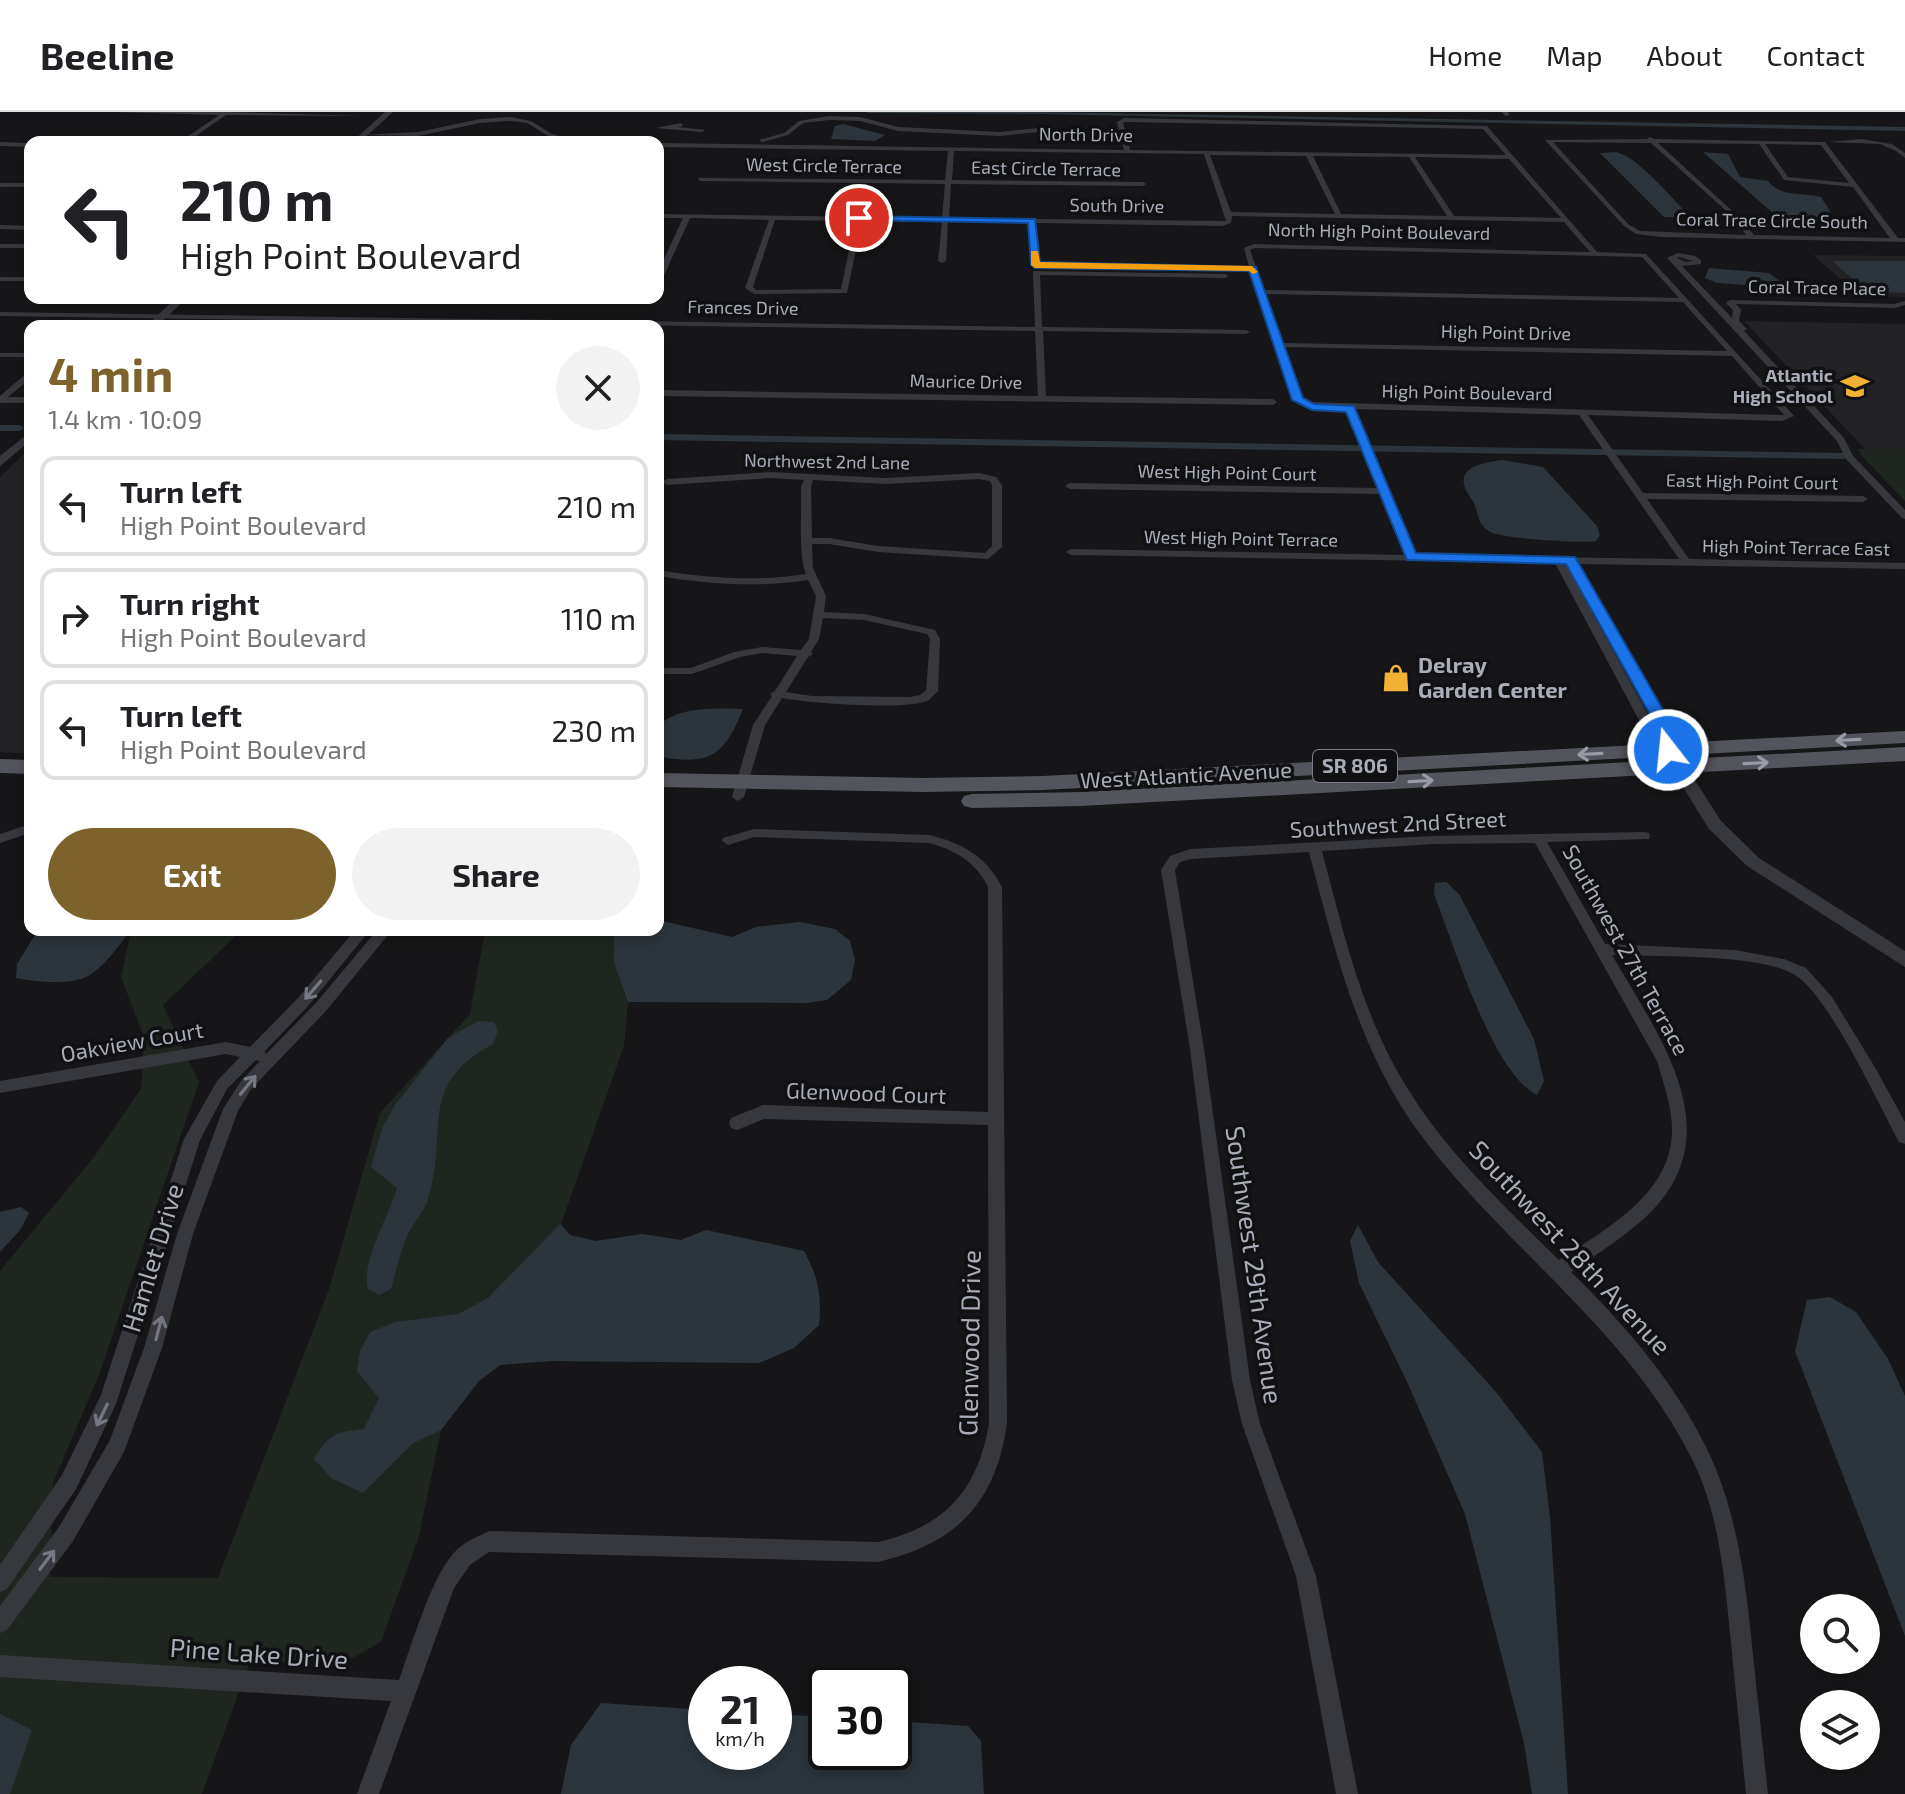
<!DOCTYPE html>
<meta charset="utf-8">
<style>
body{margin:0;font-family:"Exo 2",sans-serif;background:#f2f2f2;color:#202124;height:100vh;display:flex;flex-direction:column;font-size:30px;white-space:nowrap}
*{box-sizing:border-box;margin:0}
p{font-size:26px;color:#757577}
.icon{flex:none;width:44px;height:44px;fill:none;stroke:currentColor;stroke-width:2;stroke-linecap:round;stroke-linejoin:round}
.map{position:relative;flex:1;overflow:hidden}
.panel{position:absolute;left:24px;top:208px;width:640px;height:616px;display:flex;flex-direction:column;background:#fff;border-radius:16px;box-shadow:0 4px 12px #0003}
.panel>*{flex:none}
.hud{position:absolute;left:24px;top:24px;width:640px;height:168px;border-radius:16px;box-shadow:0 4px 12px #0003;background:#fff;color:#202124;overflow:hidden}
.tools{position:absolute;left:1800px;top:1482px;display:grid;gap:16px}
.tools a{display:grid;place-items:center;width:80px;height:80px;border-radius:50%;background:#fff;box-shadow:0 4px 12px #0003;font-size:40px}
.speed{position:absolute;left:688px;top:1554px;display:flex;gap:16px;font-size:40px;font-weight:700;text-align:center}
.speed>*{display:grid;place-content:center;width:104px;height:104px;border-radius:50%;background:#fff;box-shadow:0 4px 12px #0003;line-height:1}
.speed small{font-size:20px;font-weight:400}
.speed .limit{border:4px solid #111;border-radius:12px;background:#fff;color:#111}
.pin{position:absolute;display:grid;place-items:center;width:68px;height:68px;color:#fff;margin:-34px;border:4px solid #fff;border-radius:50%;box-shadow:0 2px 8px #0007}
.me{position:absolute;width:88px;margin:-44px;rotate:344deg;stroke-linejoin:round;filter:drop-shadow(0 0 6px #0008)}
.turn{display:flex;align-items:center;gap:28px;height:168px;padding:0 24px;font-size:36px}
.turn .icon{width:104px;height:104px;stroke-width:2.5}
.turn b{display:block;font-size:56px;line-height:68px}
.round{display:grid;place-items:center;flex:none;width:84px;height:84px;border-radius:42px;background:#f2f2f2}
.summary{display:flex;align-items:center;justify-content:space-between;height:136px;padding:0 24px}
h1{font-size:48px;font-weight:700;line-height:60px;color:#7e622b}
.button{display:flex;gap:16px;margin-top:auto;padding:16px 24px}
.button a{flex:1;height:92px;border-radius:48px;background:#7e622b;color:#fff;font-size:32px;font-weight:700;line-height:92px;text-align:center}
.button a+a{background:#f2f2f2;color:#202124}
ul{padding:0;list-style:none}
li{display:flex;align-items:center;gap:24px;height:100px;margin:0 16px 12px;padding:0 8px;border:4px solid #e0e0e0;border-radius:16px}
li div{flex:1}
li b{display:block;font-size:30px}
li em{font-style:normal}
header{display:flex;align-items:center;gap:48px;box-sizing:border-box;height:112px;padding:0 40px;background:#fff;border-bottom:2px solid #e0e0e0}
header strong{font-size:38px}
nav{display:flex;gap:44px;margin-inline-start:auto;font-size:28px}
.map>svg:first-child{display:block}
</style>
<header>
<strong>Beeline</strong>
<nav><a>Home</a><a>Map</a><a>About</a><a>Contact</a></nav>
</header>
<div class="map">
<svg width="1905" height="1682" viewBox="0 0 1905 1682">
<rect width="100%" height="100%" fill="#161618"/>
<!-- built -->
<g fill="#222225">
<polygon points="1813,143 1905,144 1905,185 1860,184"/>
<polygon points="1744,209 1905,212 1905,337 1865,337"/>
<polygon points="30,336 30,642 0,640 0,365"/>
</g>
<!-- green -->
<g fill="#1e261f">
<polygon points="1858,337 1905,337 1905,389 1861,343"/>
<path d="M131,818h111l-79,75 36,77 -100,293 -46,108 -3,94 168,1 111,-289 51,-176 90,-99 15,-84h129v33l14,39 -4,44 -63,178 9,11 26,6 46,-7 39,6 25,-10 98,21c14,25 18,46 15,74l-25,23 -35,15 -208,-2 -51,4 -21,16 -38,49 -22,106 -38,106 -34,19 -98,3 -47,130h-202v-523l94,-114 47,-68 3,-52 -23,-60z"/>
</g>
<!-- water -->
<g fill="#2c353c">
<polygon points="843,12 885,23 875,29 831,27 835,14"/>
<path d="M1616,40c21,4 59,49 75,66l-27,-1 -64,-64z"/>
<path d="M1703,40l25,2 12,23 28,4c14,17 33,11 53,16l16,25 -56,-2z"/>
<polygon points="1832,149 1905,149 1905,181 1867,179"/>
<polygon points="1709,156 1769,161 1781,170 1744,173 1717,171 1705,166"/>
<path d="M1502,348l41,7 54,59 3,9 -4,6c-12,3 -96,-3 -106,-9 -11,-7 -11,-14 -15,-26 -2,-7 -10,-14 -11,-22 -4,-19 26,-22 38,-24z"/>
<path d="M743,597c-18,45 -32,57 -81,48l-4,-31c20,-20 58,-18 85,-17z"/>
<path d="M1446,770l13,12 75,145 10,42 -7,14c-45,-22 -84,-153 -103,-201l1,-11z"/>
<polygon points="658,808 732,825 756,815 800,810 835,817 850,829 855,848 851,868 827,888 807,891 628,890 614,851 614,821 619,818 658,818"/>
<path d="M38,818h93c-12,15 -27,38 -45,47 -17,8 -51,5 -70,1l1,-14z"/>
<path d="M478,909l16,1 4,9 -5,13c-78,42 -43,87 -65,155 -4,13 -15,24 -21,37 -7,17 -11,36 -16,53l-12,6 -11,-6c-8,-27 22,-74 29,-101l-26,-21 11,-39 13,-23 53,-67z"/>
<polygon points="21,1095 29,1101 20,1118 0,1140 0,1100"/>
<path d="M560,1112l10,11 26,6 46,-7 39,6 25,-10 98,21c14,25 18,46 15,74l-25,23 -35,15 -208,-2 -51,4 -21,16 -38,49 -28,13 -50,50 -32,-15 -17,-19c15,-25 21,-27 50,-30l15,-31 -22,-27 3,-20 10,-19 25,-10 63,-8 30,-16z"/>
<polygon points="1358,1113 1378,1150 1496,1280 1542,1340 1550,1405 1568,1682 1532,1682 1524,1631 1465,1402 1408,1272 1359,1171 1350,1129"/>
<polygon points="1830,1185 1856,1200 1888,1247 1905,1284 1905,1524 1795,1239 1807,1188"/>
<polygon points="601,1591 706,1598 706,1640 774,1640 774,1602 826,1605 826,1640 894,1640 894,1609 968,1614 981,1629 984,1682 561,1682 571,1633"/>
<polygon points="0,1602 32,1618 10,1682 0,1682"/>
</g>
<g fill="none" stroke-linecap="round" stroke-linejoin="round">
<!-- stream -->
<polyline stroke="#2c353c" stroke-width="2" points="868,0 1041,1"/>
<!-- canal -->
<g fill="#2c353c" fill-rule="evenodd">
<polygon points="1038,0 1905,15 1905,19 1041,2"/>
<polygon points="0,313 20,313 24,316 20,319 0,319"/>
<polygon points="658,322 1844,341 1849,344 1844,347 658,328"/>
</g>
<!-- minor -->
<g fill="#37383d" fill-rule="evenodd">
<polygon points="115,0 228,0 363,4 226,3 193,26 317,30 186,30 184,27 219,3"/>
<polygon points="1502,0 1508,0 1510,3 1505,4"/>
<polygon points="829,4 860,5 898,15 1000,20 1038,16 1060,22 1116,24 1060,26 1038,20 1000,24 898,19 860,9 829,8 803,11 788,23 762,30 759,28 784,21 799,9"/>
<polygon points="510,5 531,9 552,22 566,26 668,29 565,30 548,24 527,11 510,9 480,11 418,24 361,23 418,20 480,7"/>
<path d="M1124,6l363,8 110,126 49,2 148,162 -12,5 -194,-6 55,78 220,3 5,3 -5,3 -216,-3 42,60 216,4v6l-328,-5 98,170 -1,16 -6,4 -4,-1 -16,-16 -93,-174 -484,-8 -5,-3 5,-3 334,6 -25,-61 -310,-5 -5,-3 5,-3 308,5 -32,-79 -40,-1 -12,-8 -38,-108 -12,-44 10,-4 336,8 -26,-30 -332,-6 -1,7 -9,3 -186,-3 2,40 16,2 -4,2 -19,-2 -2,-42 -81,-1 -2,39 -4,2 -4,-2 4,-39 -80,-1 -15,72 -93,1 -9,-6 24,-68 -79,-2 -28,62 -4,2v-10l25,-54h-25v-4l284,4 3,-34 -245,-3 -2,-3 247,2 3,-29 -290,-4v-4l466,7 -7,-28zM1125,10l358,7 23,26 -376,-5 -7,-27zM954,39l250,3 22,67 -277,-3 2,-34 192,2 3,-2 -3,-2 -191,-2zM1210,43l96,1 29,58 -104,-2zM1313,44l96,1 38,59 -106,-2zM1415,45l94,2 52,59 -107,-2zM775,108l80,1 -14,68 -85,1 -3,-3zM1255,136l387,9 37,41 -415,-8 -14,-40zM1265,182l418,8 44,49 -445,-8zM1284,235l448,9 52,59 -476,-13 -6,-3zM1355,297l224,6 100,144 -264,-4zM1565,451l98,171v5l-4,-4z"/>
<polygon points="681,11 683,14 678,15 705,18 702,20 656,16"/>
<path d="M1650,25l4,2 171,3 73,96h7v4l-243,-5 -26,-3 -12,-8 -79,-86 102,-1zM1553,30l98,1 84,76 11,16 -106,-4 -12,-7zM1658,31l101,1 25,36 69,7 37,51 -136,-3 -15,-18zM1765,32l56,1 28,38 -61,-6z"/>
<polygon points="1861,27 1892,32 1905,41 1905,46 1896,39 1880,32 1828,30"/>
<polygon points="0,30 30,31 30,35 0,34"/>
<rect x="0" y="71" width="30" height="4"/>
<polygon points="0,113 30,114 30,118 0,117"/>
<rect x="0" y="132" width="30" height="4"/>
<path d="M1678,141l17,3 6,4v4l-19,2 50,52 1,-8 -7,-7 4,-3 164,4 11,-3v4l-10,3 -159,-4 5,6 -2,11 8,8 -3,2 100,107 9,18 52,54v9l-3,-1 -56,-59 -9,-18 -170,-183zM1679,145l14,4 -8,1 -8,-4z"/>
<polygon points="1033,159 1225,162 1229,164 1225,166 1040,163 1042,215 1246,218 1250,220 1246,222 1043,219 1046,284 1273,287 1277,290 1273,293 658,284 658,278 1038,284 1035,219 0,204 0,200 1035,215"/>
<rect x="0" y="165" width="30" height="4"/>
<rect x="0" y="241" width="30" height="4"/>
<polygon points="27,261 30,261 30,267 8,285 30,285 30,291 0,291 0,284"/>
<path d="M771,360l114,6 94,-5 17,4 6,8v62l-14,12 -110,-7 -49,-8h-17l1,24 13,28 -2,16 40,2 71,16 5,9 -2,52c-2,2 -7,7 -9,9 -20,11 -122,3 -147,-2l-17,27 -21,72 -6,4 -6,-4 21,-72 19,-29 -2,-2 5,-3 22,-35 -35,-3 -22,4 -48,17h-34v-6h33l43,-16 28,-5 39,3 8,-11 7,-43 -8,-16c-50,8 -100,4 -150,-4v-6c49,8 98,12 148,4 -8,-18 -4,-66 -5,-87l3,-7 -33,-2 -104,7 -5,-3 5,-3zM979,367l11,2 2,4v61l-7,7 -107,-7 -49,-8h-17l-1,-51 2,-7 72,4zM823,506l41,2 63,14 3,5 -4,51 -6,5 -10,2 -98,-1 -26,-4 22,-35 5,-3 -2,-2 8,-13z"/>
<polygon points="30,712 30,721 0,731 0,722"/>
<path d="M754,717l175,6c33,8 57,21 73,52l5,536c-11,80 -51,121 -129,139l-389,-10 -19,13 -16,23 -75,206h-22l34,-93 -391,-24v-22l399,25c12,-33 32,-102 54,-126 10,-12 23,-17 37,-23l388,11c67,-15 100,-52 111,-119l-1,-298 -224,-6 -27,11 -6,-2 -2,-5 2,-5 32,-13 225,7v-225c-12,-25 -33,-37 -59,-44l-175,-6 -26,8 -6,-4 1,-3z"/>
<path d="M1644,720l5,1 1,3 -1,3 -102,3 58,102 130,6 49,9 22,9 26,29 44,72 29,53v22l-6,-2c-21,-39 -70,-146 -104,-167 -36,-22 -139,-18 -183,-20 45,79 121,176 37,259 -23,22 -52,40 -78,58 53,52 103,109 136,177 31,64 39,136 46,206 5,46 10,93 15,139h-22c-5,-50 -10,-100 -15,-151 -6,-60 -11,-127 -38,-182 -66,-134 -193,-216 -278,-334 -58,-82 -81,-180 -106,-275l-118,7 -11,3 -5,8 29,179 46,331 10,44 56,152 42,218h-22l-40,-218 -54,-152 -10,-44 -42,-331 -29,-179 9,-14 20,-7 244,-13zM1535,731l122,218c7,24 16,48 15,73 -3,62 -68,96 -113,126 -55,-54 -113,-108 -153,-174 -44,-71 -63,-155 -84,-235l112,-7z"/>
<polygon points="355,818 370,818 308,894 265,939 266,942 316,891 377,818 392,818 326,899 251,977 238,999 193,1122 162,1236 124,1340 73,1429 7,1518 0,1521 0,1494 59,1415 110,1328 144,1236 177,1122 223,997 241,969 260,949 256,948 227,977 200,1028 116,1292 76,1377 7,1477 0,1480 0,1453 62,1363 101,1283 184,1027 217,969 240,945 226,942 0,981 0,969 226,930 250,935 298,886"/>
</g>
<!-- tertiary -->
<g fill="#37383d" fill-rule="evenodd">
<polygon points="385,0 393,0 360,30 352,30"/>
<polygon points="176,186 187,186 157,214 146,214"/>
<polygon points="30,320 30,329 0,354 0,344"/>
<polygon points="1668,633 1673,634 1721,709 1759,746 1905,839 1905,855 1747,754 1709,717 1660,638"/>
</g>
<!-- primary -->
<g fill="#53555c" fill-rule="evenodd">
<polygon points="1905,619 1905,631 1043,678 923,680 658,675 658,661 923,666 1043,664"/>
<polygon points="1905,635 1905,649 1081,694 972,696 964,694 961,689 964,684 972,682 1081,680"/>
<polygon points="0,647 30,648 30,662 0,661"/>
</g>
</g>
<!-- one-way arrows -->
<defs><path id="oneway-shaft" d="M-6 0H5M1.5-3L5.5 0L1.5 3" fill="none" stroke-width="1.6" stroke-linecap="round" stroke-linejoin="round" transform="scale(2)"/></defs>
<g stroke="#979ba6">
<use href="#oneway-shaft" transform="translate(1848 628) rotate(177)"/>
<use href="#oneway-shaft" transform="translate(1590 642) rotate(177)"/>
<use href="#oneway-shaft" transform="translate(1756 651) rotate(-3)"/>
<use href="#oneway-shaft" transform="translate(1421 669) rotate(-3)"/>
</g>
<g stroke="#757881">
<use href="#oneway-shaft" transform="translate(313 878) rotate(131)"/>
<use href="#oneway-shaft" transform="translate(248 973) rotate(-51)"/>
<use href="#oneway-shaft" transform="translate(159 1216) rotate(-75)"/>
<use href="#oneway-shaft" transform="translate(102 1303) rotate(116)"/>
<use href="#oneway-shaft" transform="translate(47 1448) rotate(-53)"/>
</g>
<!-- route -->
<polygon fill="#1a73e8" stroke="#114b97" stroke-width="2" points="859,104 1035,107 1040,150 1256,155 1303,286 1314,292 1354,294 1416,441 1575,445 1677,622 1673,641 1662,641 1661,622 1566,452 1407,448 1346,300 1312,298 1292,288 1249,159 1035,156 1031,153 1028,111 856,108"/>
<!-- slow -->
<polygon fill="#f59e0b" points="1031,139 1038,139 1040,150 1252,154 1258,160 1253,162 1249,159 1035,156 1031,153"/>
<!-- icons -->
<defs>
<symbol id="school-bare" viewBox="-9 -9 18 18"><path d="M0-5L7-2L0 1L-7-2ZM-4 1L0 2.5L4 1V4Q0 6-4 4Z" fill="#f2b134" stroke="#111113" stroke-width="2.5" paint-order="stroke"/></symbol>
<symbol id="shop-bare" viewBox="-9 -9 18 18"><path d="M-5-2.5h2.3a2.7 3.5 0 0 1 5.4 0H5L5.5 6h-11ZM-1.5-2.5h3a1.5 2.3 0 0 0-3 0Z" fill="#f2b134" stroke="#111113" stroke-width="2.5" paint-order="stroke"/></symbol>
</defs>
<g fill-rule="evenodd">
<use href="#school-bare" x="1835" y="254" width="40" height="40"/>
<use href="#shop-bare" x="1376" y="546" width="40" height="40"/>
</g>
<g text-anchor="middle" stroke-width="7" stroke-linejoin="round" paint-order="stroke">
<!-- far-street labels -->
<g font-size="18" fill="#a8adb8" stroke="#111113">
<text transform="translate(1086 23) rotate(1)" y="6">North Drive</text>
<text transform="translate(824 54) rotate(1)" y="6">West Circle Terrace</text>
<text transform="translate(1046 57) rotate(1)" y="6">East Circle Terrace</text>
<text transform="translate(1117 94) rotate(1)" y="6">South Drive</text>
<text transform="translate(1772 109) rotate(1)" y="6">Coral Trace Circle South</text>
<text transform="translate(1379 120) rotate(1)" y="6">North High Point Boulevard</text>
<text transform="translate(1817 176) rotate(1)" y="6">Coral Trace Place</text>
<text transform="translate(743 196) rotate(1)" y="6">Frances Drive</text>
<text transform="translate(1506 221) rotate(1)" y="6">High Point Drive</text>
<text transform="translate(966 270) rotate(1)" y="6">Maurice Drive</text>
<text transform="translate(1467 281) rotate(1)" y="6">High Point Boulevard</text>
<text transform="translate(827 350) rotate(1)" y="6">Northwest 2nd Lane</text>
<text transform="translate(1227 361) rotate(1)" y="6">West High Point Court</text>
<text transform="translate(1752 370) rotate(1)" y="6">East High Point Court</text>
<text transform="translate(1241 427) rotate(1)" y="6">West High Point Terrace</text>
<text transform="translate(1796 436) rotate(1)" y="6">High Point Terrace East</text>
</g>
<!-- far-poi labels -->
<g font-size="18" font-weight="bold" fill="#a8adb8" stroke="#111113" text-anchor="end">
<text x="1833" y="270">Atlantic<tspan x="1833" dy="21">High School</tspan></text>
</g>
<!-- shield labels -->
<rect fill="#111113" stroke="#7b7e86" stroke-width="2" x="1313" y="638" width="84" height="32" rx="6"/>
<g font-size="20" font-weight="bold" fill="#a8adb8">
<text x="1355" y="661">SR 806</text>
</g>
<!-- poi labels -->
<g font-size="22" font-weight="bold" fill="#a8adb8" stroke="#111113" text-anchor="start">
<text x="1418" y="561">Delray<tspan x="1418" dy="25">Garden Center</tspan></text>
</g>
<!-- street labels -->
<g font-size="22" fill="#a8adb8" stroke="#111113">
<text transform="translate(1186 663) rotate(-3)" y="8">West Atlantic Avenue</text>
<text transform="translate(1398 712) rotate(-3)" y="8">Southwest 2nd Street</text>
<text transform="translate(1626 838) rotate(61)" y="8">Southwest 27th Terrace</text>
<text transform="translate(132 930) rotate(-10)" y="8">Oakview Court</text>
<text transform="translate(866 981) rotate(2)" y="8">Glenwood Court</text>
</g>
<!-- near-street labels -->
<g font-size="26" fill="#a8adb8" stroke="#111113">
<text transform="translate(1570 1136) rotate(47)" y="9">Southwest 28th Avenue</text>
<text transform="translate(153 1146) rotate(-73)" y="9">Hamlet Drive</text>
<text transform="translate(1254 1153) rotate(82)" y="9">Southwest 29th Avenue</text>
<text transform="translate(970 1231) rotate(-89)" y="9">Glenwood Drive</text>
<text transform="translate(259 1542) rotate(4)" y="9">Pine Lake Drive</text>
</g>
</g>
</svg>
<div class="tools">
<a><svg class="icon" aria-label="search" viewBox="0 0 24 24"><circle cx="10" cy="10" r="6"/><path d="M15 15l6 6"/></svg></a>
<a><svg class="icon" aria-label="layers" viewBox="0 0 24 24"><path d="M12 4l9 5-9 5-9-5zM3 14l9 5 9-5"/></svg></a>
</div>
<div class="speed"><div>21<small>km/h</small></div><div class="limit">30</div></div>
<div class="pin" style="left:859px;top:106px;background:#d93025"><svg class="icon" aria-label="arrive" viewBox="0 0 24 24"><path d="M6 21V4h12l-3 4 3 4H6"/></svg></div>
<svg class="me" style="left:1668px;top:638px" viewBox="-20 -20 40 40"><circle r="17" fill="#1a73e8" stroke="#fff" stroke-width="3"/><path d="M0-11L8 9 0 5-8 9z" fill="#fff"/></svg>
<div class="hud">
<div class="turn"><svg class="icon" aria-label="left" viewBox="0 0 24 24"><path d="M17 20v-9H6M10 6l-5 5 5 5"/></svg><div><b>210 m</b>High Point Boulevard</div></div>
</div>
<section class="panel">
<div class="summary"><div><h1>4 min</h1><p>1.4 km · 10:09</p></div><a class="round"><svg class="icon" aria-label="close" viewBox="0 0 24 24"><path d="M6 6l12 12M18 6L6 18"/></svg></a></div>
<ul>
<li><svg class="icon" aria-label="left" viewBox="0 0 24 24"><path d="M17 20v-9H6M10 6l-5 5 5 5"/></svg><div><b>Turn left</b><p>High Point Boulevard</p></div><em>210 m</em></li>
<li><svg class="icon" aria-label="right" viewBox="0 0 24 24"><path d="M7 20v-9h11M14 6l5 5-5 5"/></svg><div><b>Turn right</b><p>High Point Boulevard</p></div><em>110 m</em></li>
<li><svg class="icon" aria-label="left" viewBox="0 0 24 24"><path d="M17 20v-9H6M10 6l-5 5 5 5"/></svg><div><b>Turn left</b><p>High Point Boulevard</p></div><em>230 m</em></li>
</ul>
<div class="button"><a>Exit</a><a>Share</a></div>
</section>
</div>
